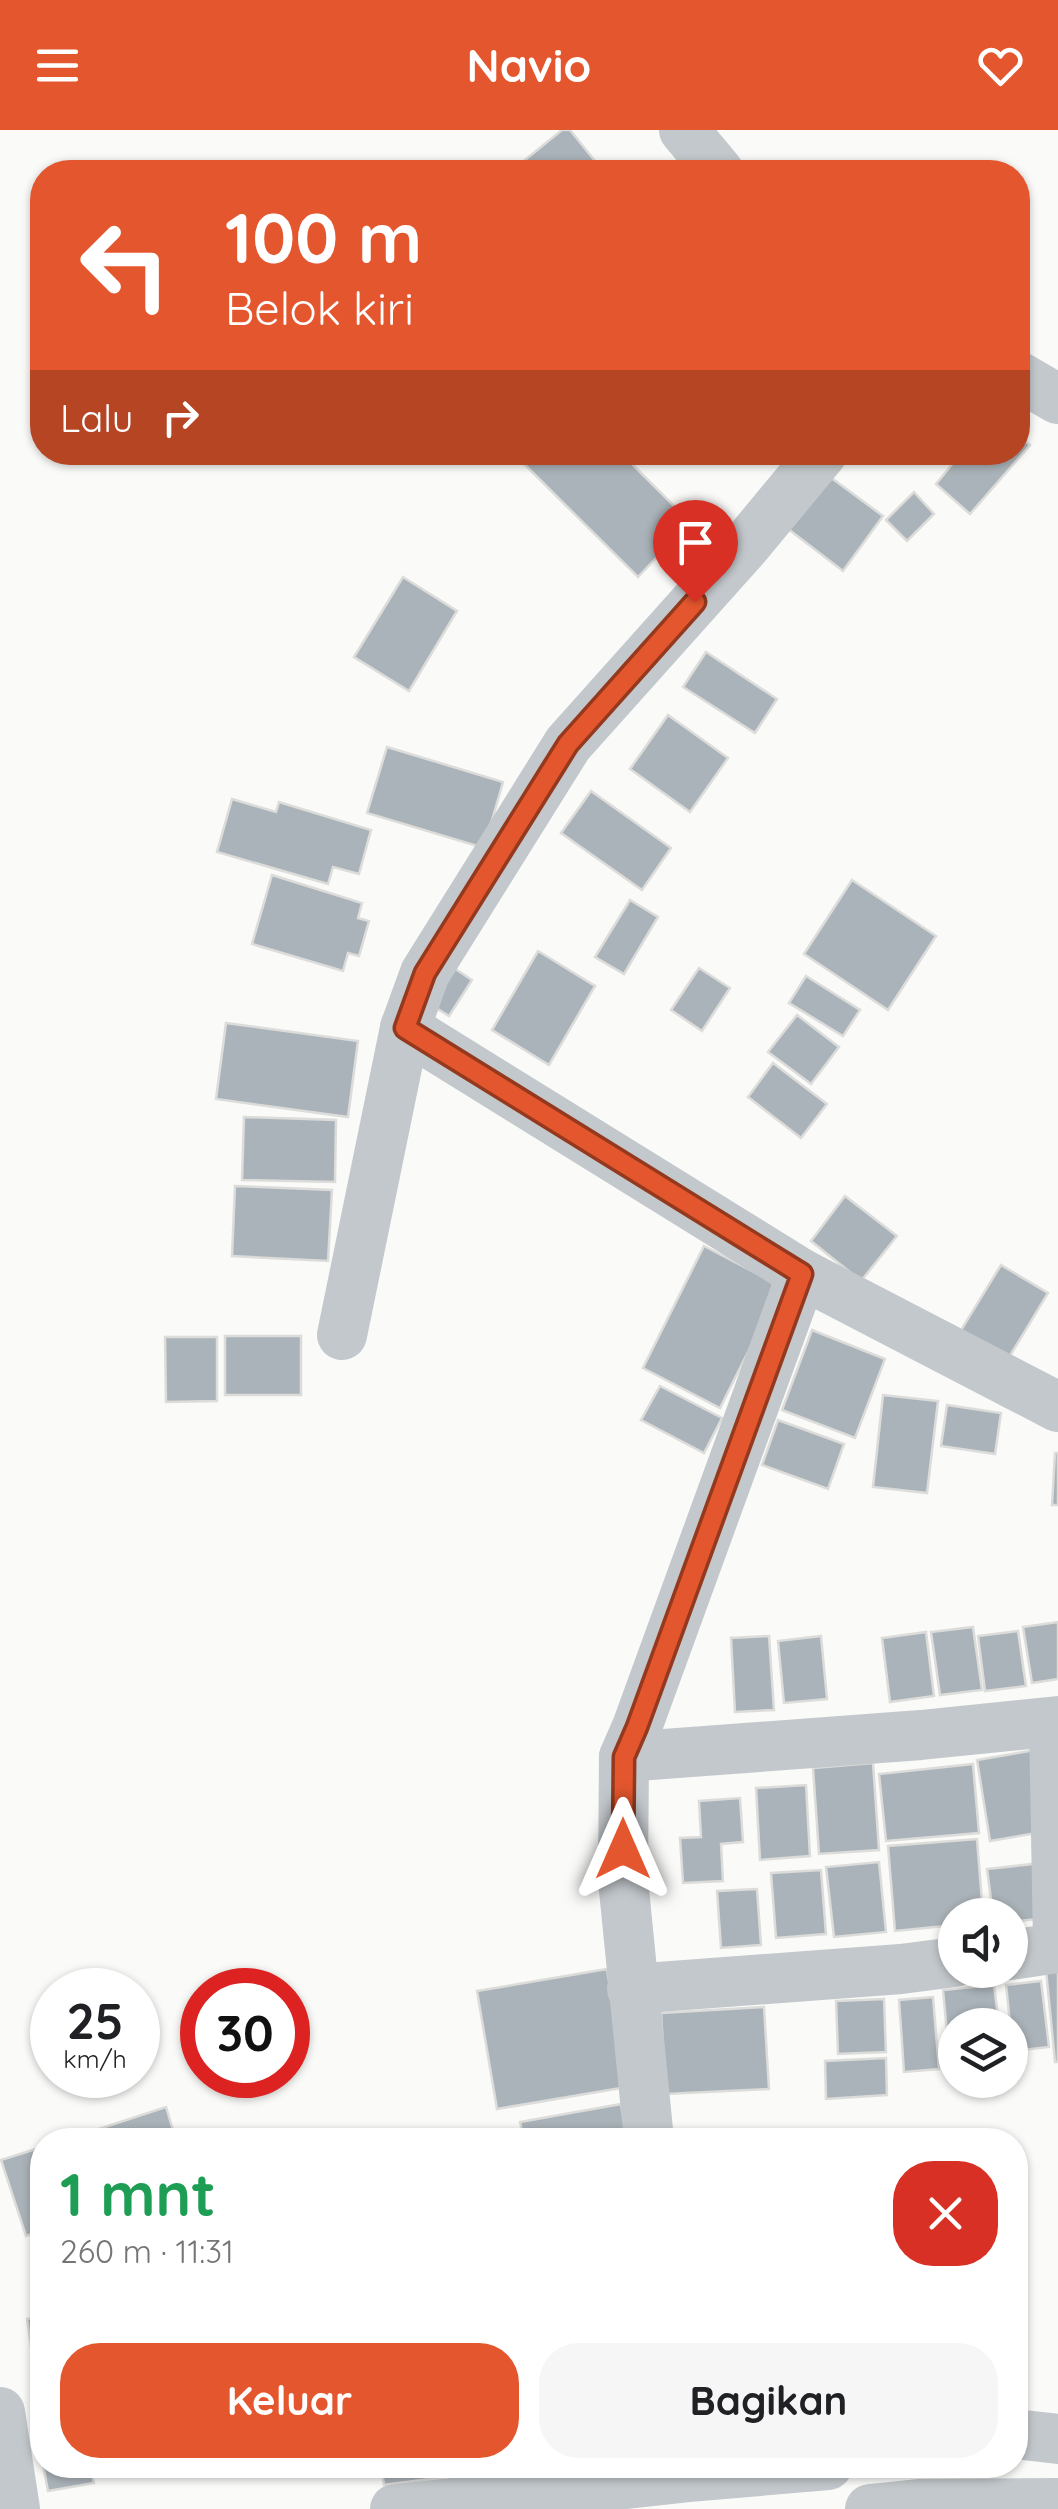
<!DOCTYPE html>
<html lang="id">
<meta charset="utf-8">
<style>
body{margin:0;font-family:Quicksand,sans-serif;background:#f6f6f6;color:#202124;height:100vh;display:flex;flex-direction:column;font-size:38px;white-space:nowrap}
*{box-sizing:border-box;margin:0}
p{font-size:32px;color:#757577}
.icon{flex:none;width:55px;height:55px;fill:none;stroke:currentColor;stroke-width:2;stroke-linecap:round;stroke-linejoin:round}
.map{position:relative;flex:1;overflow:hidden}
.details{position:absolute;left:30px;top:1998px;width:998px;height:350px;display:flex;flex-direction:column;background:#fff;border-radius:40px;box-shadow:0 2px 8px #0004}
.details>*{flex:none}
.top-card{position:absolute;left:30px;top:30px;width:1000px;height:305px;border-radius:40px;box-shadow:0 2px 8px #0004;background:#e4572e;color:#fff;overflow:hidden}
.tools{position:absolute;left:938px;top:1768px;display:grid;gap:20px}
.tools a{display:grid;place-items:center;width:90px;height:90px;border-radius:50%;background:#fff;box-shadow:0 2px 8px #0004;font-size:50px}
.speed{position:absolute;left:30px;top:1838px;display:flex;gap:20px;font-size:50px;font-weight:700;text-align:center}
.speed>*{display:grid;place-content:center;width:130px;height:130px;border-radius:50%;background:#fff;box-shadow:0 2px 8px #0004;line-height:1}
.speed small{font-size:25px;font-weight:400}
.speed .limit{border:15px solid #d22;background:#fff;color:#111}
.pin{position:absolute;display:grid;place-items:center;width:85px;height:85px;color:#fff;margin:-102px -42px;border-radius:50% 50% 50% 0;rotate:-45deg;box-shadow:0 0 10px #0007}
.pin .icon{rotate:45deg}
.me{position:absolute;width:110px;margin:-55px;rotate:0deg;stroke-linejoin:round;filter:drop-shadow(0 0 8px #0008)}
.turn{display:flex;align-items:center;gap:35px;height:210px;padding:0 30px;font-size:45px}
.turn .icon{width:130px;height:130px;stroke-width:2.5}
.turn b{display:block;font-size:70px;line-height:85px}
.then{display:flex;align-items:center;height:95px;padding:0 30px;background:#0003;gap:20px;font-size:38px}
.round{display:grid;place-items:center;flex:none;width:105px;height:105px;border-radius:40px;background:#f6f6f6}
.headline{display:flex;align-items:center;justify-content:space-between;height:170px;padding:0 30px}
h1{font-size:60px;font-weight:800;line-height:75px;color:#1e9e55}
.action{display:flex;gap:20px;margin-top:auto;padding:20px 30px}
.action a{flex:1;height:115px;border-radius:40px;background:#e4572e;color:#fff;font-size:40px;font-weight:800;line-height:115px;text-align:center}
.action a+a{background:#f6f6f6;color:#202124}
header{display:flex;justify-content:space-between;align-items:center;height:130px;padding:0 30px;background:#e4572e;color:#fff;font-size:45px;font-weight:800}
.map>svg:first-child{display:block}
</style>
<header><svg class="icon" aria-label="menu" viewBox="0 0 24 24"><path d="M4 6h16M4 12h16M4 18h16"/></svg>Navio<svg class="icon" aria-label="heart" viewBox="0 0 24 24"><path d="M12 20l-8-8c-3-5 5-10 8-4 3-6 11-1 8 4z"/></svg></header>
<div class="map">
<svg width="1058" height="2379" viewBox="0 0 1058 2379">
<rect width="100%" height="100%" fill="#fafaf8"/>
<!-- building -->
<g fill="#aab3b9" stroke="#dcdcda" stroke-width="2.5">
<polygon points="562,0 570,0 603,41 510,42"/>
<polygon points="1018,304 1030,315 970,384 936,354 962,322 1018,322"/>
<polygon points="512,322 620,322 690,392 638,447"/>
<polygon points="818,338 883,386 843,441 779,392"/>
<polygon points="914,362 934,384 907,411 886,390"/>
<polygon points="403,447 457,481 409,561 354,527"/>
<polygon points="706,522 777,569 755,603 683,557"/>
<polygon points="668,585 728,628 690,682 630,639"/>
<polygon points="387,617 503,652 484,718 367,683"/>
<polygon points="591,661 671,718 642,760 561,703"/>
<polygon points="232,669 276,682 279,672 371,700 359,744 333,737 328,754 217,722"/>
<polygon points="272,745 362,773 358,788 369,791 359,826 348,823 343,841 252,814"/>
<polygon points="852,750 936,806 888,880 804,824"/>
<polygon points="630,770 658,787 624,844 595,827"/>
<polygon points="538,821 595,856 549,935 492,900"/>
<polygon points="451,836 472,850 449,886 428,873"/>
<polygon points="699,838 730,858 702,901 671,880"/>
<polygon points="806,846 860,880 843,906 789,873"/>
<polygon points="797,885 839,917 811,954 768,922"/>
<polygon points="226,893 358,911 348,987 216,969"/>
<polygon points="773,933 827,974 801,1008 748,967"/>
<polygon points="244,987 336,990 335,1052 242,1050"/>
<polygon points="235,1056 332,1060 328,1131 232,1126"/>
<polygon points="845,1066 897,1106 861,1151 811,1111"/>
<polygon points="704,1116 781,1156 720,1278 643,1238"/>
<polygon points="1001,1135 1048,1163 1005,1234 958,1205"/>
<polygon points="812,1200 885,1229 855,1308 782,1280"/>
<rect x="225" y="1206" width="76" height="59"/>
<polygon points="165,1207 217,1207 217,1271 166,1272"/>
<polygon points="660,1256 722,1288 704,1323 641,1290"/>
<polygon points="883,1265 938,1271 927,1363 873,1357"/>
<polygon points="947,1275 1001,1283 995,1324 941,1316"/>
<polygon points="778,1290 844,1314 828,1359 762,1335"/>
<polygon points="1055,1323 1058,1323 1058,1375 1052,1375"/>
<polygon points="1058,1492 1058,1549 1032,1553 1023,1497"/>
<polygon points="973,1497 982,1560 940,1565 931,1502"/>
<polygon points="1018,1501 1026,1556 985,1561 978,1506"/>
<polygon points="926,1502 934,1566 890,1572 882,1508"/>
<polygon points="769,1506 774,1580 735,1582 731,1508"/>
<polygon points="821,1506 827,1569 784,1573 778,1511"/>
<polygon points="1035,1620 1048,1701 990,1711 977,1630"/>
<polygon points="873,1633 879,1720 819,1724 813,1638"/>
<polygon points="973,1634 979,1703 886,1711 879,1644"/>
<polygon points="806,1655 810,1726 760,1730 756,1658"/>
<polygon points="740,1668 743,1712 721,1714 723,1751 683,1753 680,1708 701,1707 699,1671"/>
<polygon points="977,1709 983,1785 955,1785 955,1795 895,1801 888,1716"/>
<polygon points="879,1732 886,1802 834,1807 826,1737"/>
<polygon points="1033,1734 1039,1789 1010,1792 1010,1785 993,1785 987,1739"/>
<polygon points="821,1740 826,1804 776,1808 771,1743"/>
<polygon points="757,1759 761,1815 721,1818 717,1761"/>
<polygon points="607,1839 627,1957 497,1979 477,1861"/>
<polygon points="1058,1839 1058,1932 1055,1932 1046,1840"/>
<polygon points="1041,1851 1049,1917 1013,1921 1006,1855"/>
<polygon points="994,1855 999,1895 955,1895 955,1945 951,1946 943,1860"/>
<polygon points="933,1867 939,1939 904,1942 899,1870"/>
<polygon points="884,1869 886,1922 838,1924 836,1871"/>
<polygon points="764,1877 769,1959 666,1964 661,1883"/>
<polygon points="886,1928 887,1965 826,1969 825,1931"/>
<polygon points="621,1974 627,2010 524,2010 520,1992"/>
<polygon points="166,1977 176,2010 65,2010"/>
<polygon points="42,2017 42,2101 26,2106 1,2030"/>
<polygon points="42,2186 42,2262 38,2263 27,2189"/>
<polygon points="42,2276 42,2330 33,2278"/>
<polygon points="43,2335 90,2335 94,2353 48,2361"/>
<polygon points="381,2335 442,2335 444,2347 384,2355"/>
</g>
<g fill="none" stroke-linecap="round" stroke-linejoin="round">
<!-- street -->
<g stroke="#c3c8cc" stroke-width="50">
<polyline points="684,0 719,42"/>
<polyline points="1018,246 1058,269"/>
<polyline points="405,898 802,1144 1058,1277"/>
<polyline points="342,1205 405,898 425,843 568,614 746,415 823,322"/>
<polyline points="1054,1593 1058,1813"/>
<polyline points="624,1627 921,1605 1058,1591"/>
<polyline points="1010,1825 1058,1818"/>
<polyline points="632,1859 901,1839 955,1832"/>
<polyline points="649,2010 623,1750 624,1627 637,1597 802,1144"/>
<polyline points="0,2282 15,2379"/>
<polyline points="1015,2304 1058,2309"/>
<polyline points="395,2379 690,2347 828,2335"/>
<polyline points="870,2379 918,2374 1058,2373"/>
</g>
</g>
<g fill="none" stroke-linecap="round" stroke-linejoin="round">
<defs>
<polyline id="route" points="623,1719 624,1627 637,1597 802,1144 405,898 425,843 568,614 695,472"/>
</defs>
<!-- route casing -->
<use href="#route" stroke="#94391e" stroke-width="25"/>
<!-- route -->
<use href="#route" stroke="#e4572e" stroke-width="18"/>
</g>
</svg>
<div class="tools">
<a><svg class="icon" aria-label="sound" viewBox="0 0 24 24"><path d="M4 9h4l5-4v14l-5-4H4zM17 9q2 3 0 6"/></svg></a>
<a><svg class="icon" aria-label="layers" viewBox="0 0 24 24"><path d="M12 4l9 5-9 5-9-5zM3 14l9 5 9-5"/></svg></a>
</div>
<div class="speed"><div>25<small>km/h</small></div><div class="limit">30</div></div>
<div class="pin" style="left:695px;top:472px;background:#d93025"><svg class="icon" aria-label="arrive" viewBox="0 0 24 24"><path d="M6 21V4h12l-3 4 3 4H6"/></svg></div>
<svg class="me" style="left:623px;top:1719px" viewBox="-20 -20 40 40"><path d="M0-17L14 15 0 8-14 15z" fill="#e4572e" stroke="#fff" stroke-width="4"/></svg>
<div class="top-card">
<div class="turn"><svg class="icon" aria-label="left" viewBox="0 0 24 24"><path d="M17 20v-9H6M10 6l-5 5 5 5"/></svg><div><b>100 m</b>Belok kiri</div></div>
<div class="then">Lalu<svg class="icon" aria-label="right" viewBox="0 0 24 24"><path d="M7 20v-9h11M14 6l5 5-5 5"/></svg></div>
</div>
<section class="details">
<div class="headline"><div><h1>1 mnt</h1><p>260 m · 11:31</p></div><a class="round" style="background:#d93025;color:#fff"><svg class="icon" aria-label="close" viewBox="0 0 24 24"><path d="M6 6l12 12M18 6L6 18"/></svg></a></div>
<div class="action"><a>Keluar</a><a>Bagikan</a></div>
</section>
</div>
